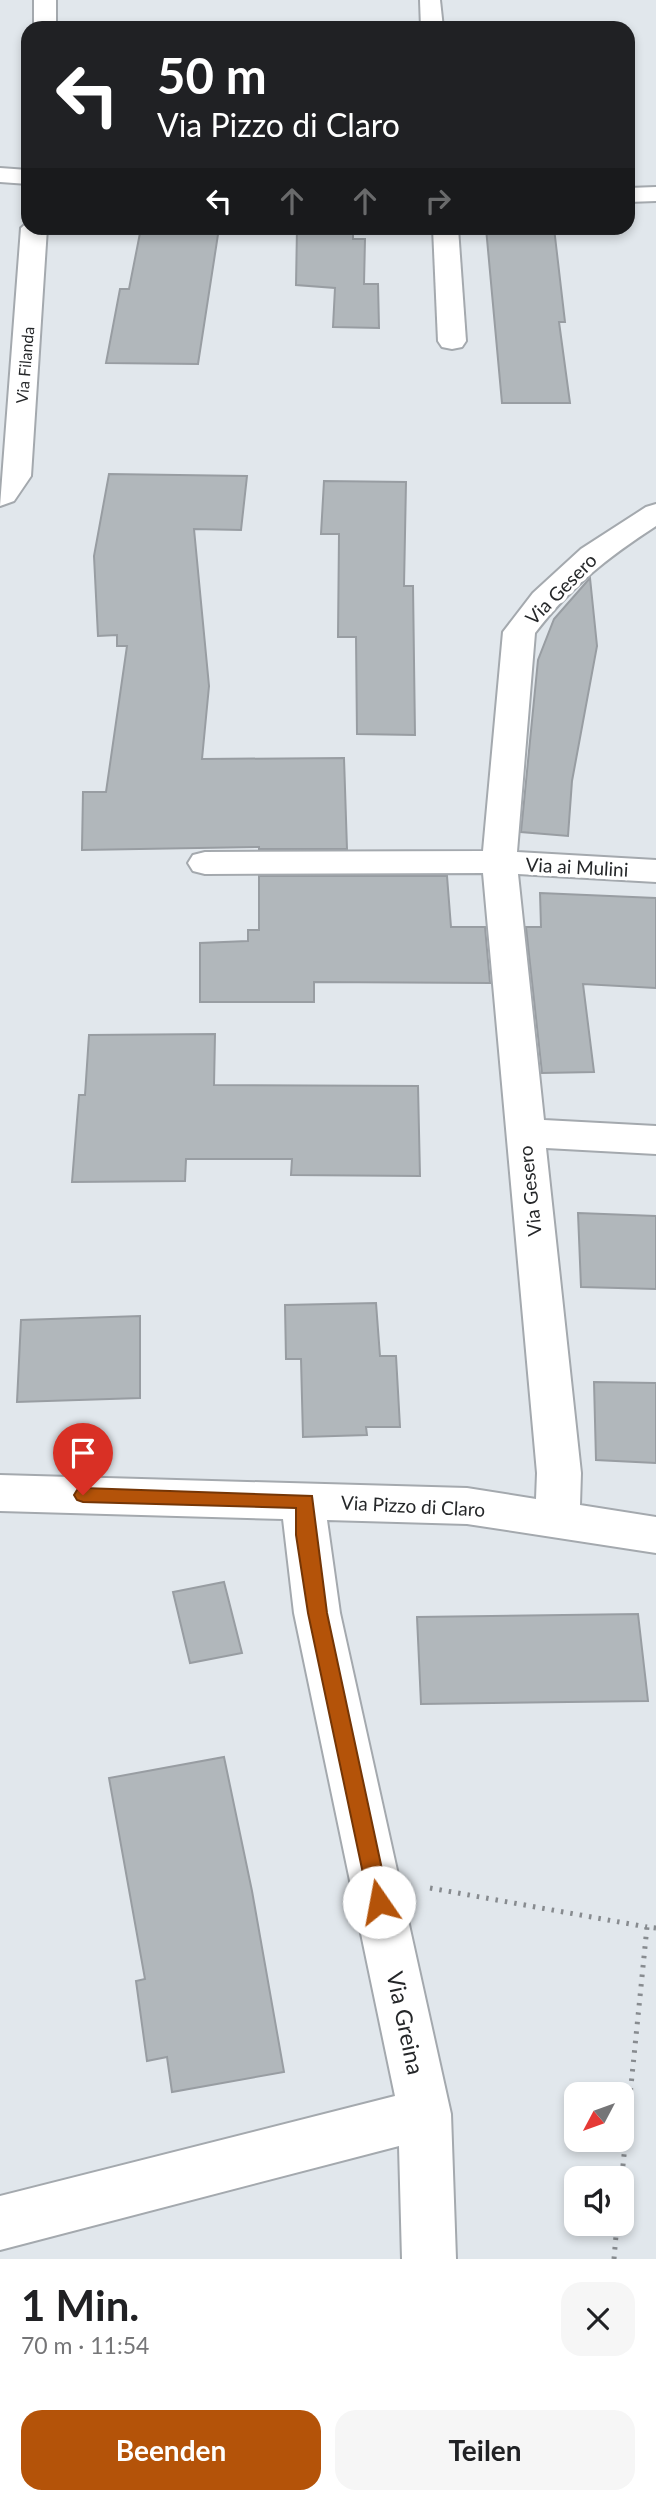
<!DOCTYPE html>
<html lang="de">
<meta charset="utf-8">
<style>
body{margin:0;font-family:Lato,sans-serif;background:#f6f6f6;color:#202124;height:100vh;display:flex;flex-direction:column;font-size:26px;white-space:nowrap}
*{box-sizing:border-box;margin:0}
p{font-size:23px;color:#757577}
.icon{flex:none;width:38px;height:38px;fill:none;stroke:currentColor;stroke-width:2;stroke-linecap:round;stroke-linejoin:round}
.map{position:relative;height:2259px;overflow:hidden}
.panel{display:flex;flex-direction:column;background:#fff;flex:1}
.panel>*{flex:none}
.top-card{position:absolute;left:21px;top:21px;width:614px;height:214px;border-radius:21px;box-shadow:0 4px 10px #0003;background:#202124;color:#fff;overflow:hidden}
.needle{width:46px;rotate:229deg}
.controls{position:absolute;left:564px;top:2082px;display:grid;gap:14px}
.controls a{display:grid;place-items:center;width:70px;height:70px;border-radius:14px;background:#fff;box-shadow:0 4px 10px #0003;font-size:35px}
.pin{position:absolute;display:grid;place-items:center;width:60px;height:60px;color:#fff;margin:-72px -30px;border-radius:50% 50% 50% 0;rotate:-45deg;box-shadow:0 0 7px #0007}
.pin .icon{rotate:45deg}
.me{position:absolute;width:77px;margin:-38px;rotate:348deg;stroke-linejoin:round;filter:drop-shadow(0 0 5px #0008)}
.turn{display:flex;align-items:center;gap:24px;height:147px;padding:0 21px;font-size:32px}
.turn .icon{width:91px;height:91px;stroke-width:2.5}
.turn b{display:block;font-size:49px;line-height:60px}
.lanes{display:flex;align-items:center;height:66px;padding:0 21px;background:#0003;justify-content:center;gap:35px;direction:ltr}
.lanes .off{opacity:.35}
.round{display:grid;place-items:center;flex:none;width:74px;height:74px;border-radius:21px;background:#f6f6f6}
.overview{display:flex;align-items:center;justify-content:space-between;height:119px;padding:0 21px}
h1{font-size:42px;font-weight:700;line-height:52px}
.button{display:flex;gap:14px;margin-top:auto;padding:14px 21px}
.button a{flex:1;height:80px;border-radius:21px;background:#b45309;color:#fff;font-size:28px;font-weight:700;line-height:80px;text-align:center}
.button a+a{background:#f6f6f6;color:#202124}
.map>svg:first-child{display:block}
</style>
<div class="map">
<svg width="656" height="2259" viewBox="0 0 656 2259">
<rect width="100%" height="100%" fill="#e1e7ec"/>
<!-- building -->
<g fill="#b1b7bb" stroke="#989da2" stroke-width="2">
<polygon points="141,228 219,228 198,364 106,363 120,289 129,289"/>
<polygon points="297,228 353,228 353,239 365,239 364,284 378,284 379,328 333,327 335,288 296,285"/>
<polygon points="486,228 554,228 565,322 559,322 570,403 502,403"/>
<polygon points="109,474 247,476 241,530 194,529 209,686 202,759 344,758 347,849 259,849 259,847 82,850 83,792 106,792 127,646 117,646 117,635 98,636 94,556"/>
<polygon points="324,481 406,482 404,586 413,586 415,735 357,734 356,637 338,637 339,534 321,534"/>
<polygon points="590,578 597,646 572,781 568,836 521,832 538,660 554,619"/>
<polygon points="259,876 447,876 451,927 485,927 490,983 314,982 314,1002 200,1002 200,943 248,941 248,930 259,930"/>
<polygon points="540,893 656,898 656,988 583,984 594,1072 542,1073 526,927 541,927"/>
<polygon points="215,1034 214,1085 418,1086 420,1176 291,1175 292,1159 186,1159 185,1181 72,1182 79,1095 85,1095 89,1035"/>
<polygon points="578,1213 656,1216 656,1289 581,1287"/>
<polygon points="376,1303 380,1356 396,1356 400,1427 366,1427 367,1435 303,1437 301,1359 286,1359 285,1305"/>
<polygon points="140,1316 140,1398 17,1402 21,1320"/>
<polygon points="594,1382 656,1383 656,1463 596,1460"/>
<polygon points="224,1582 242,1653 190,1663 173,1592"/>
<polygon points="638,1614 648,1701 421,1704 417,1617"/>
<polygon points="224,1757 252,1891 284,2072 172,2092 167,2057 147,2061 136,1981 145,1979 109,1778"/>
</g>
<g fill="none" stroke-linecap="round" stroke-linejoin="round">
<defs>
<g id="minor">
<rect x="34" y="0" width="22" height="28"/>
<polygon points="420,0 440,0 443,28 421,28"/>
<polygon points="0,168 28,170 28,184 0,182"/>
<polygon points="656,187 656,201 628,202 628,188"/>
<polygon points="28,222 28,228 47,228 31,476 14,501 0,506 21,228"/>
<polygon points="433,228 458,228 466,341 462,347 452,349 442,347 438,341"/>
<path d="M656,504v22c-49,32 -85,60 -121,107l-18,219 139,8v22l-138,-8 26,246 112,6v28l-110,-6 35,325 -1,32 76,12v36l-189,-29 -140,-4 13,93 111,501 5,145h-54l-3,-113 -399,104v-54l395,-100 -101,-483 -11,-94 -283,-8v-36l467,13 69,11 1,-26 -54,-600 -278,1 -12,-3 -5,-8 5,-8 12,-3 278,-1 20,-219 30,-39 48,-44 65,-42z"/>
</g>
</defs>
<!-- minor casing -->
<use href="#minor" stroke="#a4a9ae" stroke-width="4"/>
<!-- path -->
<g stroke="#878b8f" stroke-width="5" stroke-dasharray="2.5 7" stroke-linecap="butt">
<polyline points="430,1888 647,1927"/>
<polyline points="621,2185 647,1927 656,1928"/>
<polyline points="614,2259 617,2224"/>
</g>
<!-- minor -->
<use href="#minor" fill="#fff" fill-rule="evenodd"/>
</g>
<!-- route -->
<polygon fill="#b45309" stroke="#753606" stroke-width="2" points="83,1488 312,1496 327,1613 389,1902 386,1909 379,1912 372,1909 369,1902 308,1613 296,1535 296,1508 83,1502 77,1500 74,1495 77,1490"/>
<g text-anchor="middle" stroke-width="7" stroke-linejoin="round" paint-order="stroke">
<!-- far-street labels -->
<g font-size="16" fill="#252729" stroke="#fff">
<text transform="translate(25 365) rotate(-85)" y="6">Via Filanda</text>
</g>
<!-- street labels -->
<g font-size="19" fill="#252729" stroke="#fff">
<text transform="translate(561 589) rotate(-45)" y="7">Via Gesero</text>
<text transform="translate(577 867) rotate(3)" y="7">Via ai Mulini</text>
<text transform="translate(530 1191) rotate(-96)" y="7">Via Gesero</text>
<text transform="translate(413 1506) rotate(3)" y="7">Via Pizzo di Claro</text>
</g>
<!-- near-street labels -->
<g font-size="23" fill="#252729" stroke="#fff">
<text transform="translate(405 2023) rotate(78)" y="8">Via Greina</text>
</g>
</g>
</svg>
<div class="controls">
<a><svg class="needle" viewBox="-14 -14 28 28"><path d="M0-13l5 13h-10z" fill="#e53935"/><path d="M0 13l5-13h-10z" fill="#757577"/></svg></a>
<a><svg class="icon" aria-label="sound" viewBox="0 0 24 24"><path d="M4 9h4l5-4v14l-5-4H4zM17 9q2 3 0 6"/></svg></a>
</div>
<div class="pin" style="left:83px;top:1495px;background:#d93025"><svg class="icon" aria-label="arrive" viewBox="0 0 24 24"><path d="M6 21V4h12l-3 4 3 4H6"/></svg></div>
<svg class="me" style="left:379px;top:1902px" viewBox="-20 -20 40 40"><circle r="19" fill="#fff"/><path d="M0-13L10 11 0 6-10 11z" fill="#b45309"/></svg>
<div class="top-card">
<div class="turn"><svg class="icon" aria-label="left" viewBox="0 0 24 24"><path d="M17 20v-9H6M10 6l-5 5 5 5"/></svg><div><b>50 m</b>Via Pizzo di Claro</div></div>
<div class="lanes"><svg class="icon" aria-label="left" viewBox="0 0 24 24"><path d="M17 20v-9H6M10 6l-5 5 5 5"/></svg><svg class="icon off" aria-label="ahead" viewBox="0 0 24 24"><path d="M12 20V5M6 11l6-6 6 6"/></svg><svg class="icon off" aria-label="ahead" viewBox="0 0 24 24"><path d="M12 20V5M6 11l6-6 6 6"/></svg><svg class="icon off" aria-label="right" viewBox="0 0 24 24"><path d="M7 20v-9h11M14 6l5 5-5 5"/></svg></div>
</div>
</div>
<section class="panel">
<div class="overview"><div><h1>1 Min.</h1><p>70 m · 11:54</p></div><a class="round"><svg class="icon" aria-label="close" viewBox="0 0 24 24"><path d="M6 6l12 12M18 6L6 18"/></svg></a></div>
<div class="button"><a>Beenden</a><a>Teilen</a></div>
</section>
